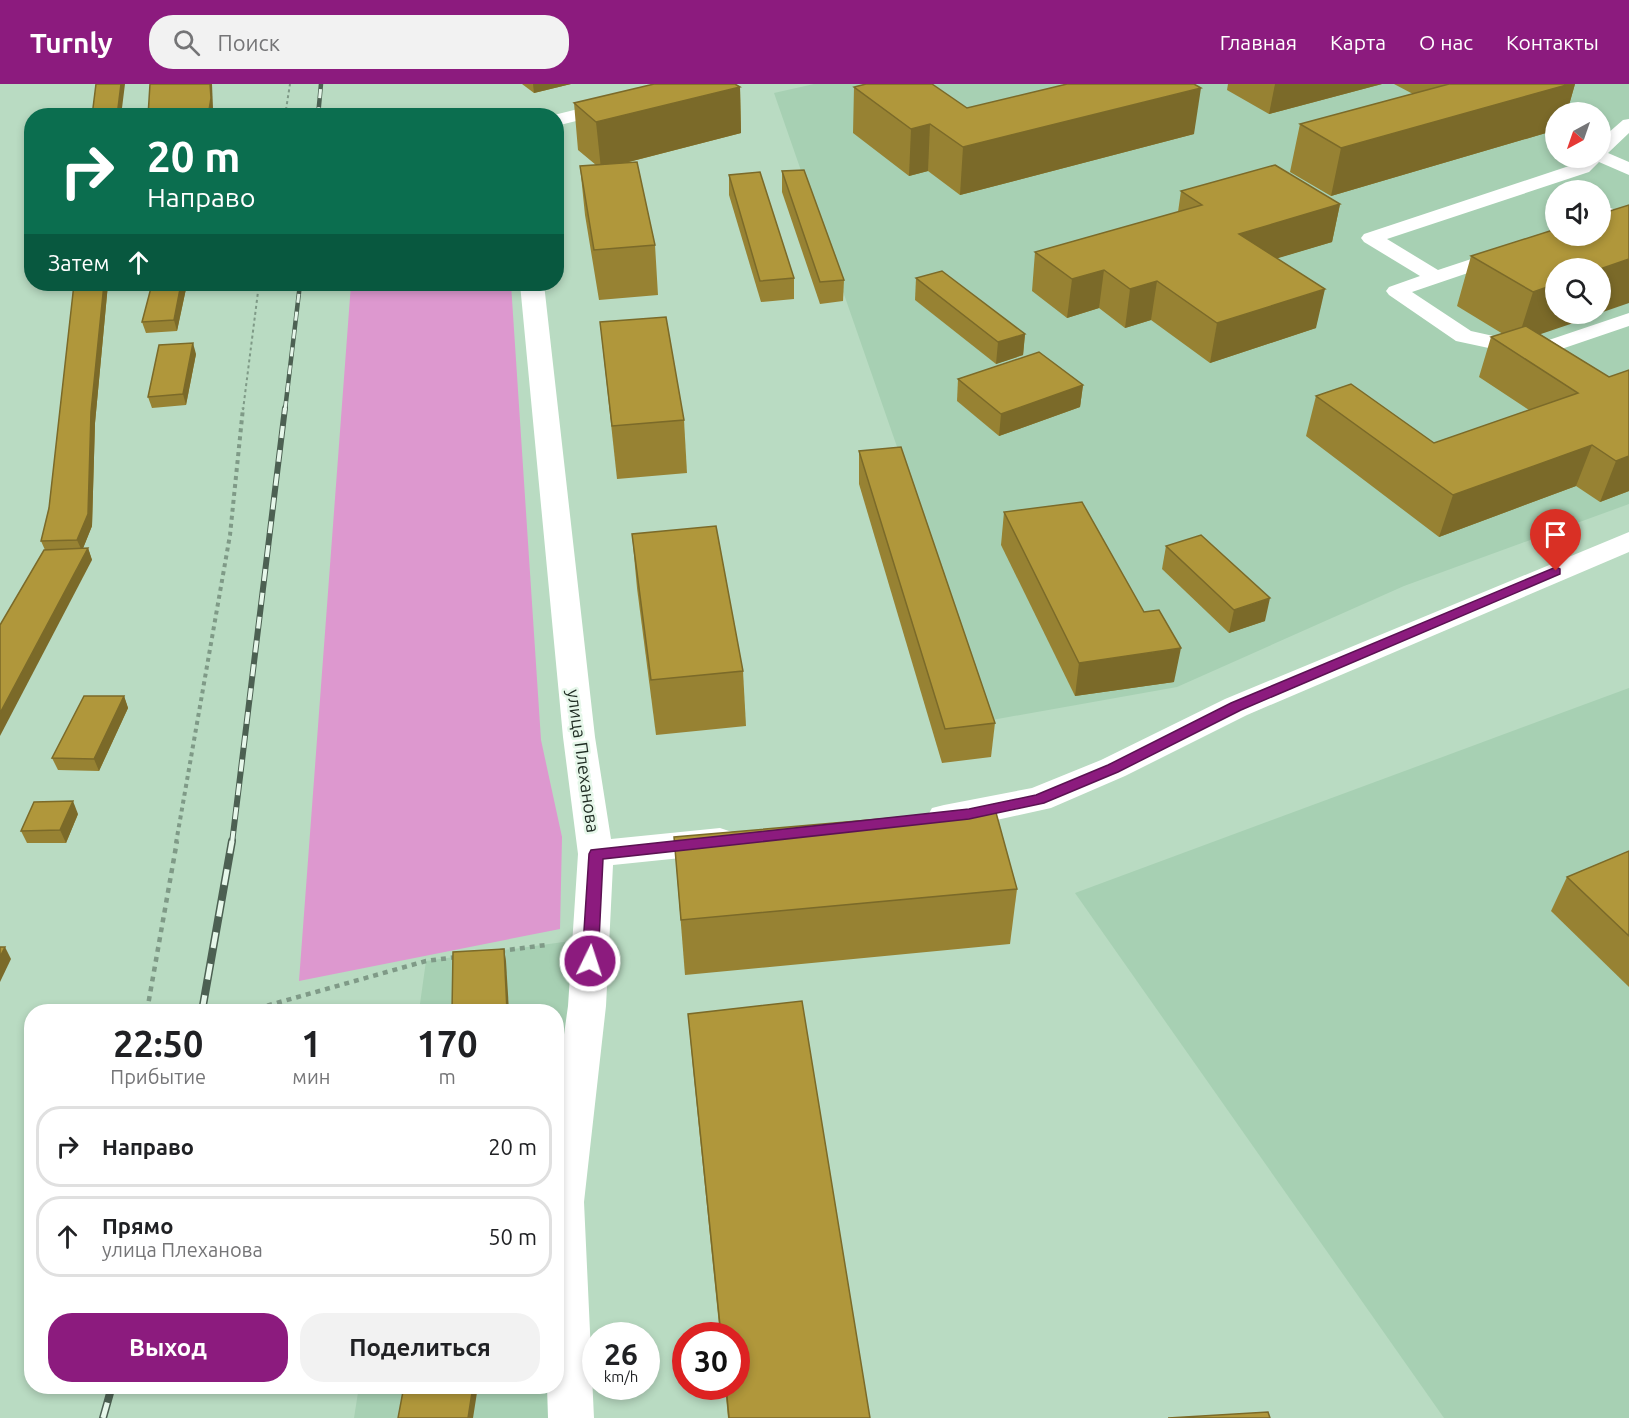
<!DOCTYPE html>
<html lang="ru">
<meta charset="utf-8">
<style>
body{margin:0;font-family:Ubuntu,sans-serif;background:#f2f2f2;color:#202124;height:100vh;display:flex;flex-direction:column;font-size:22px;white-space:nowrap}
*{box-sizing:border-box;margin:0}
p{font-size:20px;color:#757577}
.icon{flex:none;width:33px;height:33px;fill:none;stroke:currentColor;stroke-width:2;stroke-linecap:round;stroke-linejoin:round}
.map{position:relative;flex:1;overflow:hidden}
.drawer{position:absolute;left:24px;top:920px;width:540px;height:390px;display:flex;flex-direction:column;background:#fff;border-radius:24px;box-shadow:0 3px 9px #0003}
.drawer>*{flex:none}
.banner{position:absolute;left:24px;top:24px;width:540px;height:183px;border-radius:24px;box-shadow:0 3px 9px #0003;background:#0b6e4f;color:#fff;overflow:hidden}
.needle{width:39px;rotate:220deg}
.buttons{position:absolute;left:1545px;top:18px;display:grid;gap:12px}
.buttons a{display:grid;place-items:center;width:66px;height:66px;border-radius:50%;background:#fff;box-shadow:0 3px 9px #0003;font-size:30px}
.speed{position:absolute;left:582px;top:1238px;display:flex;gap:12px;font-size:30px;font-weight:700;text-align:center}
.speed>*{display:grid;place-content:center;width:78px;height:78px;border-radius:50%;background:#fff;box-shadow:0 3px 9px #0003;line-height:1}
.speed small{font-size:15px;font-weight:400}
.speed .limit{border:9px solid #d22;background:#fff;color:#111}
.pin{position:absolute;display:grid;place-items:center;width:51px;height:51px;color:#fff;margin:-62px -26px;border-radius:50% 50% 50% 0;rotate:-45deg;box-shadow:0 0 6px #0007}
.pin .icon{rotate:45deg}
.me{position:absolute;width:66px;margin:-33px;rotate:4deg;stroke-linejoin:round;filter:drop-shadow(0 0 4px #0008)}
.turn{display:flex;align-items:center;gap:21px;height:126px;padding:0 24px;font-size:27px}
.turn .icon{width:78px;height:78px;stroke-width:2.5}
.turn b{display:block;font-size:42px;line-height:51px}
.then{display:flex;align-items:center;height:57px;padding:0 24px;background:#0003;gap:12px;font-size:22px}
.eta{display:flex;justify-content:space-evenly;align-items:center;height:102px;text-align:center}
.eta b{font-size:36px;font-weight:700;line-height:42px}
.cta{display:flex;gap:12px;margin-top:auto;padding:12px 24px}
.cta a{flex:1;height:69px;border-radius:24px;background:#8c1b7e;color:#fff;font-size:24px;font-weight:700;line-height:69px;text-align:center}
.cta a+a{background:#f2f2f2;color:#202124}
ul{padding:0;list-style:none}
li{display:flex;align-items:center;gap:18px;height:81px;margin:0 12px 9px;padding:0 12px;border:3px solid #e0e0e0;border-radius:24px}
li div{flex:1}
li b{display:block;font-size:22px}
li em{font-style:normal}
header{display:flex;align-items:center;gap:36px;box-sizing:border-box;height:84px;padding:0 30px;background:#8c1b7e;color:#fff}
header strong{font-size:28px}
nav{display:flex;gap:33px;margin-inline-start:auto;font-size:21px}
.search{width:420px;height:54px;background:#f2f2f2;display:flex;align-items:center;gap:15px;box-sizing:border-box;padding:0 21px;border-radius:24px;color:#757577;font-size:22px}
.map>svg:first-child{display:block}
</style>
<header>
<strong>Turnly</strong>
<div class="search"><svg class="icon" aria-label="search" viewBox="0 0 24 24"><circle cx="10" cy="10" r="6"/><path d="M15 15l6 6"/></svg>Поиск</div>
<nav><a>Главная</a><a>Карта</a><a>О нас</a><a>Контакты</a></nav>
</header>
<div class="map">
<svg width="1629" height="1334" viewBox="0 0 1629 1334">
<rect width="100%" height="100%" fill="#b9dbc2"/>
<!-- built -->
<g fill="#a7d0b3" fill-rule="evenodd">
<path d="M814,0h815v420l-225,82 -227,101 -185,33 -218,-627zM1556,28h44v46h-44zM1556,106h44v46h-44zM1556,184h44v46h-44z"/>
<polygon points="1629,604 1629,1334 1444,1334 1075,809"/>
<polygon points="592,854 571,1334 354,1334 359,1302 556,1302 556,927 419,927 426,877"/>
</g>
<!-- green -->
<polygon fill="#dd98cf" points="351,200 511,200 541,656 562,753 560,845 299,897"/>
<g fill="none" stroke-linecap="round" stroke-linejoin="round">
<!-- path-far2 -->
<g stroke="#7f9a87" stroke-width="2" stroke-dasharray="3 3" stroke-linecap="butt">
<polyline points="285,32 290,0"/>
<polyline points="243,326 259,200"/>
</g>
<!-- path-far1 -->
<polyline stroke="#7f9a87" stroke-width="4" stroke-dasharray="4 4" stroke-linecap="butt" points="176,759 230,451 243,324"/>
<!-- path -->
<g stroke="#7f9a87" stroke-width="4.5" stroke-dasharray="5 5" stroke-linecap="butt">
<polyline points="500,867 546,861"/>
<polyline points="147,927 177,757"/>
<polyline points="248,927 426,877 457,873"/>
</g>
<!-- service -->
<g fill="#fff" fill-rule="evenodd">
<polygon points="1629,35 1629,49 1608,69 1629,78 1629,91 1599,78 1589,88 1387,155 1438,186 1556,147 1556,152 1568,152 1565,156 1412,208 1471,247 1534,261 1629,229 1629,242 1535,274 1456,257 1389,211 1386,207 1389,203 1420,192 1364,158 1361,154 1364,150 1575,80 1583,74 1600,74 1600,56 1623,36"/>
<polygon points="1600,120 1621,128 1624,132 1621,136 1600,143"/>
</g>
<!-- minor -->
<g fill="#fff" fill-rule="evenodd">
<polygon points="678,0 712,0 709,4 556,42 556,32 550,32"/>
<polygon points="520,200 544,200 595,653 611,755 720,744 732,748 737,757 732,766 720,770 613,781 606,922 584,1118 594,1334 548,1334 547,1302 556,1302 556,1008 568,922 578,770 563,653"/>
<polygon points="1629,448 1629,468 1247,631 1125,692 1051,724 969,742 944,745 932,742 927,733 932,724 944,721 1032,704 1101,676 1225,615"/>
</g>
<defs>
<g id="rail-far2">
<polyline points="318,32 321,0"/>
<polyline points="285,326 300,200"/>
</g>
<polyline id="rail-far1" points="232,759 285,324"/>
<g id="rail">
<polyline points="202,927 232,757"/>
<polyline points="103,1334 112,1302"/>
</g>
</defs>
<!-- rail-far2 casing -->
<use href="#rail-far2" stroke="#4c6052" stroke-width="4.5"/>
<!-- rail-far1 casing -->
<use href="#rail-far1" stroke="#4c6052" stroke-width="6"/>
<!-- rail casing -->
<use href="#rail" stroke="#4c6052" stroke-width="8"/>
<!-- rail-far2 -->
<use href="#rail-far2" stroke="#e6f7ea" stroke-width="3" stroke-dasharray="9" stroke-linecap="butt"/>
<!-- rail-far1 -->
<use href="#rail-far1" stroke="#e6f7ea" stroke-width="4" stroke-dasharray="12" stroke-linecap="butt"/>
<!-- rail -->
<use href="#rail" stroke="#e6f7ea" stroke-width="5" stroke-dasharray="16" stroke-linecap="butt"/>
</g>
<!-- wall -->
<g fill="#978233">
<polygon points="522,0 571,0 534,9"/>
<polygon points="1228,0 1382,0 1269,30 1227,6"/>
<polygon points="1394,0 1575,0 1567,28 1556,28 1556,46 1331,112 1290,88 1300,40 1413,10"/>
<polygon points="740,3 741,49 625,79 655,161 658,211 599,216 585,131 580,82 596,81 578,66 574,19"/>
<polygon points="854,3 967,24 1194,50 960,111 928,87 909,92 853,49"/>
<polygon points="782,87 844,196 843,217 820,220 782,108"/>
<polygon points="729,91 794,194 794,215 761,218 729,111"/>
<polygon points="1181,107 1340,120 1332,158 1277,174 1316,244 1210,279 1151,236 1125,244 1099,224 1067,234 1032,207 1035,168 1178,128"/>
<polygon points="1556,145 1540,250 1609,293 1629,286 1629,407 1600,418 1576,402 1439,453 1306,352 1316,312 1434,359 1529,326 1479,293 1491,253 1503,250 1457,222 1471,172"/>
<polygon points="916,194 1025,250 1023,271 996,280 915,216"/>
<polygon points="74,200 108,200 95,339 92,442 83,464 88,464 92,476 45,466 41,457 49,424"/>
<polygon points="152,200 187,200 177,247 146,249 142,238"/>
<polygon points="600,238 684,336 687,389 617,395"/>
<polygon points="196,270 186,321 152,324 148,313"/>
<polygon points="958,295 1083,301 1080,323 999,352 957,317"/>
<polygon points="859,367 995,639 991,673 942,679 859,400"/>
<polygon points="1004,428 1174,598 1075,612 1001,461"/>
<polygon points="632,450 743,587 746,642 656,651 637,504"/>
<polygon points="1166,462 1265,537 1229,549 1162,485"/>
<polygon points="124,612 128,624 99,687 58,686 52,674"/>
<polygon points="78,730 66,759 27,759 21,747"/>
<polygon points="674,753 1017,805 1010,860 685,891"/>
<polygon points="1629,767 1629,903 1551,827 1567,793"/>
<polygon points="688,930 870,1334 728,1334 725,1302 736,1302 736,1251 720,1251 693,984"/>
</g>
<!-- shaded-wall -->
<g fill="#7b6a29">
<polygon points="121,0 125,0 121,32 117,32"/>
<polygon points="210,0 212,0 213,24 212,32 208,32"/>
<polygon points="533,0 571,0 534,9"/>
<polygon points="1275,0 1382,0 1269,30"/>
<polygon points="1570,0 1575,0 1567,28 1556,28 1556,46 1331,112 1341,64"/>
<polygon points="740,3 741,49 601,85 596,38"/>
<polygon points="1201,4 1194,50 960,111 963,63"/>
<polygon points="930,40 928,87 909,92 911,45"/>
<polygon points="1340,120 1332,158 1232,188 1239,150"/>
<polygon points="1629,175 1629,219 1600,229 1600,185"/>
<polygon points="1104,186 1099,224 1067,234 1072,195"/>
<polygon points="1157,197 1151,236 1125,244 1130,205"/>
<polygon points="104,200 108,200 95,339 92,442 82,467 77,456"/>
<polygon points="181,200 187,200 177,247 174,236"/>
<polygon points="1556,200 1556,230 1600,230 1517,258 1533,208"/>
<polygon points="1325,205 1316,244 1210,279 1217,239"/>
<polygon points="1025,250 1023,271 996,280 998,258"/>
<polygon points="193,259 196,270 186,321 183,310"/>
<polygon points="1083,301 1080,323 999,352 1001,330"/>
<polygon points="1592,361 1576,402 1439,453 1453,411"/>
<polygon points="1629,372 1629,407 1600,418 1616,377"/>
<polygon points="88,464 92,476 0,652 0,629"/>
<polygon points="1270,514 1265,537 1229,549 1234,526"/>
<polygon points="1181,564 1174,598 1075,612 1079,579"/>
<polygon points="124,612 128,624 99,687 94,675"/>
<polygon points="73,717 78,730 66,759 60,746"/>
<polygon points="5,863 11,875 0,898 0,873"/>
<polygon points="504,865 506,877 509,927 507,927"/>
<polygon points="473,1302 478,1302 473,1334 468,1334"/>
</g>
<!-- building -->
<g fill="#b0973b" stroke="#7b6a29" stroke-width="1.5">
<polygon points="96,0 121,0 117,32 92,32"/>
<polygon points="150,0 210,0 211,14 208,32 148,32"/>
<polygon points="654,0 735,0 740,3 596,38 574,19"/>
<polygon points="866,0 932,0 967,24 1067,0 1194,0 1201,4 963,63 930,40 911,45 854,3"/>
<polygon points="1449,0 1570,0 1341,64 1300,40"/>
<polygon points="637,78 655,161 594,166 580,82"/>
<polygon points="1275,81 1340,120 1239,150 1325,205 1217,239 1157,197 1130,205 1104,186 1072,195 1035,168 1202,121 1181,107"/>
<polygon points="804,86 844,196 820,198 782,87"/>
<polygon points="760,88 794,194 760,197 729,91"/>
<polygon points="1629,121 1629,175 1600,185 1556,184 1556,200 1533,208 1471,172 1556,145 1556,152 1600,152 1600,130"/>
<polygon points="942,187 1025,250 998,258 916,194"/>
<polygon points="74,200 104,200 91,328 88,430 77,456 41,457 49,424"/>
<polygon points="152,200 181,200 174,236 142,238"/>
<polygon points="666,233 684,336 612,342 600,238"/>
<polygon points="1526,242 1609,293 1629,286 1629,372 1616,377 1592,361 1453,411 1316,312 1351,300 1434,359 1578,309 1491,253"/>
<polygon points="193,259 183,310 148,313 159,261"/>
<polygon points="1039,268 1083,301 1001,330 958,295"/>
<polygon points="901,363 995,639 945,645 859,367"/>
<polygon points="1082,418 1144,528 1159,526 1181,564 1079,579 1004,428"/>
<polygon points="716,442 743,587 651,596 632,450"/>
<polygon points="1201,451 1270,514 1234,526 1166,462"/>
<polygon points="88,464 0,629 0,541 44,466"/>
<polygon points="84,612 124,612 94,675 52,674"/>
<polygon points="73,717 60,746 21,747 34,718"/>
<polygon points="995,725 1017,805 681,836 674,753"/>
<polygon points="1629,767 1629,852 1567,793"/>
<polygon points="0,863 5,863 0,873"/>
<polygon points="504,865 507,927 452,927 453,868"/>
<polygon points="802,917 870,1334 729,1334 726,1302 736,1302 736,1251 721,1251 688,930"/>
<polygon points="404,1302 473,1302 468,1334 398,1334"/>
<polygon points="1268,1328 1270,1334 1168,1334"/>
</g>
<!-- route -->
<polygon fill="#8c1b7e" stroke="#5b1252" stroke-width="1.5" points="1556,483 1560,485 1560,490 1241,626 1118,688 1044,719 969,735 603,775 598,877 596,881 585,881 582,877 589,770 591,766 969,725 1036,711 1108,681 1231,619"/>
<g text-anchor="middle" stroke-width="5" stroke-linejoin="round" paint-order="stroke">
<!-- street labels -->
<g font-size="18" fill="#1f2c23" stroke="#e6f7ea">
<text transform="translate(583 677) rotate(82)" y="6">улица Плеханова</text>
</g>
</g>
</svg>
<div class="buttons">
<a><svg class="needle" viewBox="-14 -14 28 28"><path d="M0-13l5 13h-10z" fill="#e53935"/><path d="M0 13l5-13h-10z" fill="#757577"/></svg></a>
<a><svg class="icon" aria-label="sound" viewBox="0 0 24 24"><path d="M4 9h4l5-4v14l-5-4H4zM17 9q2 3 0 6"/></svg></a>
<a><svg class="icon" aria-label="search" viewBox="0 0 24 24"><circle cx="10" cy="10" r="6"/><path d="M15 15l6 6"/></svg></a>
</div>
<div class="speed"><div>26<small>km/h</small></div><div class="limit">30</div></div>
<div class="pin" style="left:1556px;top:487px;background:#d93025"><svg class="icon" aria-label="arrive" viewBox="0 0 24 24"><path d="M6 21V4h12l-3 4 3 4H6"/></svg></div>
<svg class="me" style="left:590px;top:877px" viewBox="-20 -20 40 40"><circle r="17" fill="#8c1b7e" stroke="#fff" stroke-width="3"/><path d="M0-11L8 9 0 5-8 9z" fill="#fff"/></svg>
<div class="banner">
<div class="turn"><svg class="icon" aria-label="right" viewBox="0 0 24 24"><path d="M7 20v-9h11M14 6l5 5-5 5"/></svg><div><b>20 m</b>Направо</div></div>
<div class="then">Затем<svg class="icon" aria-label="ahead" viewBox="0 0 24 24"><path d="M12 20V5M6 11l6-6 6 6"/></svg></div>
</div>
<section class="drawer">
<div class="eta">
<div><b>22:50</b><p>Прибытие</p></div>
<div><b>1</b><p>мин</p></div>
<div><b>170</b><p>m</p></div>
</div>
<ul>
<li><svg class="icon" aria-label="right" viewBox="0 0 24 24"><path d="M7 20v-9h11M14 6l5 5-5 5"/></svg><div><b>Направо</b></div><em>20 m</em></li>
<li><svg class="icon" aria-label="ahead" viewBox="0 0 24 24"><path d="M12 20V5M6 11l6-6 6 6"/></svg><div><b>Прямо</b><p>улица Плеханова</p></div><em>50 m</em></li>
</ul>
<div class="cta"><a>Выход</a><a>Поделиться</a></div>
</section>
</div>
